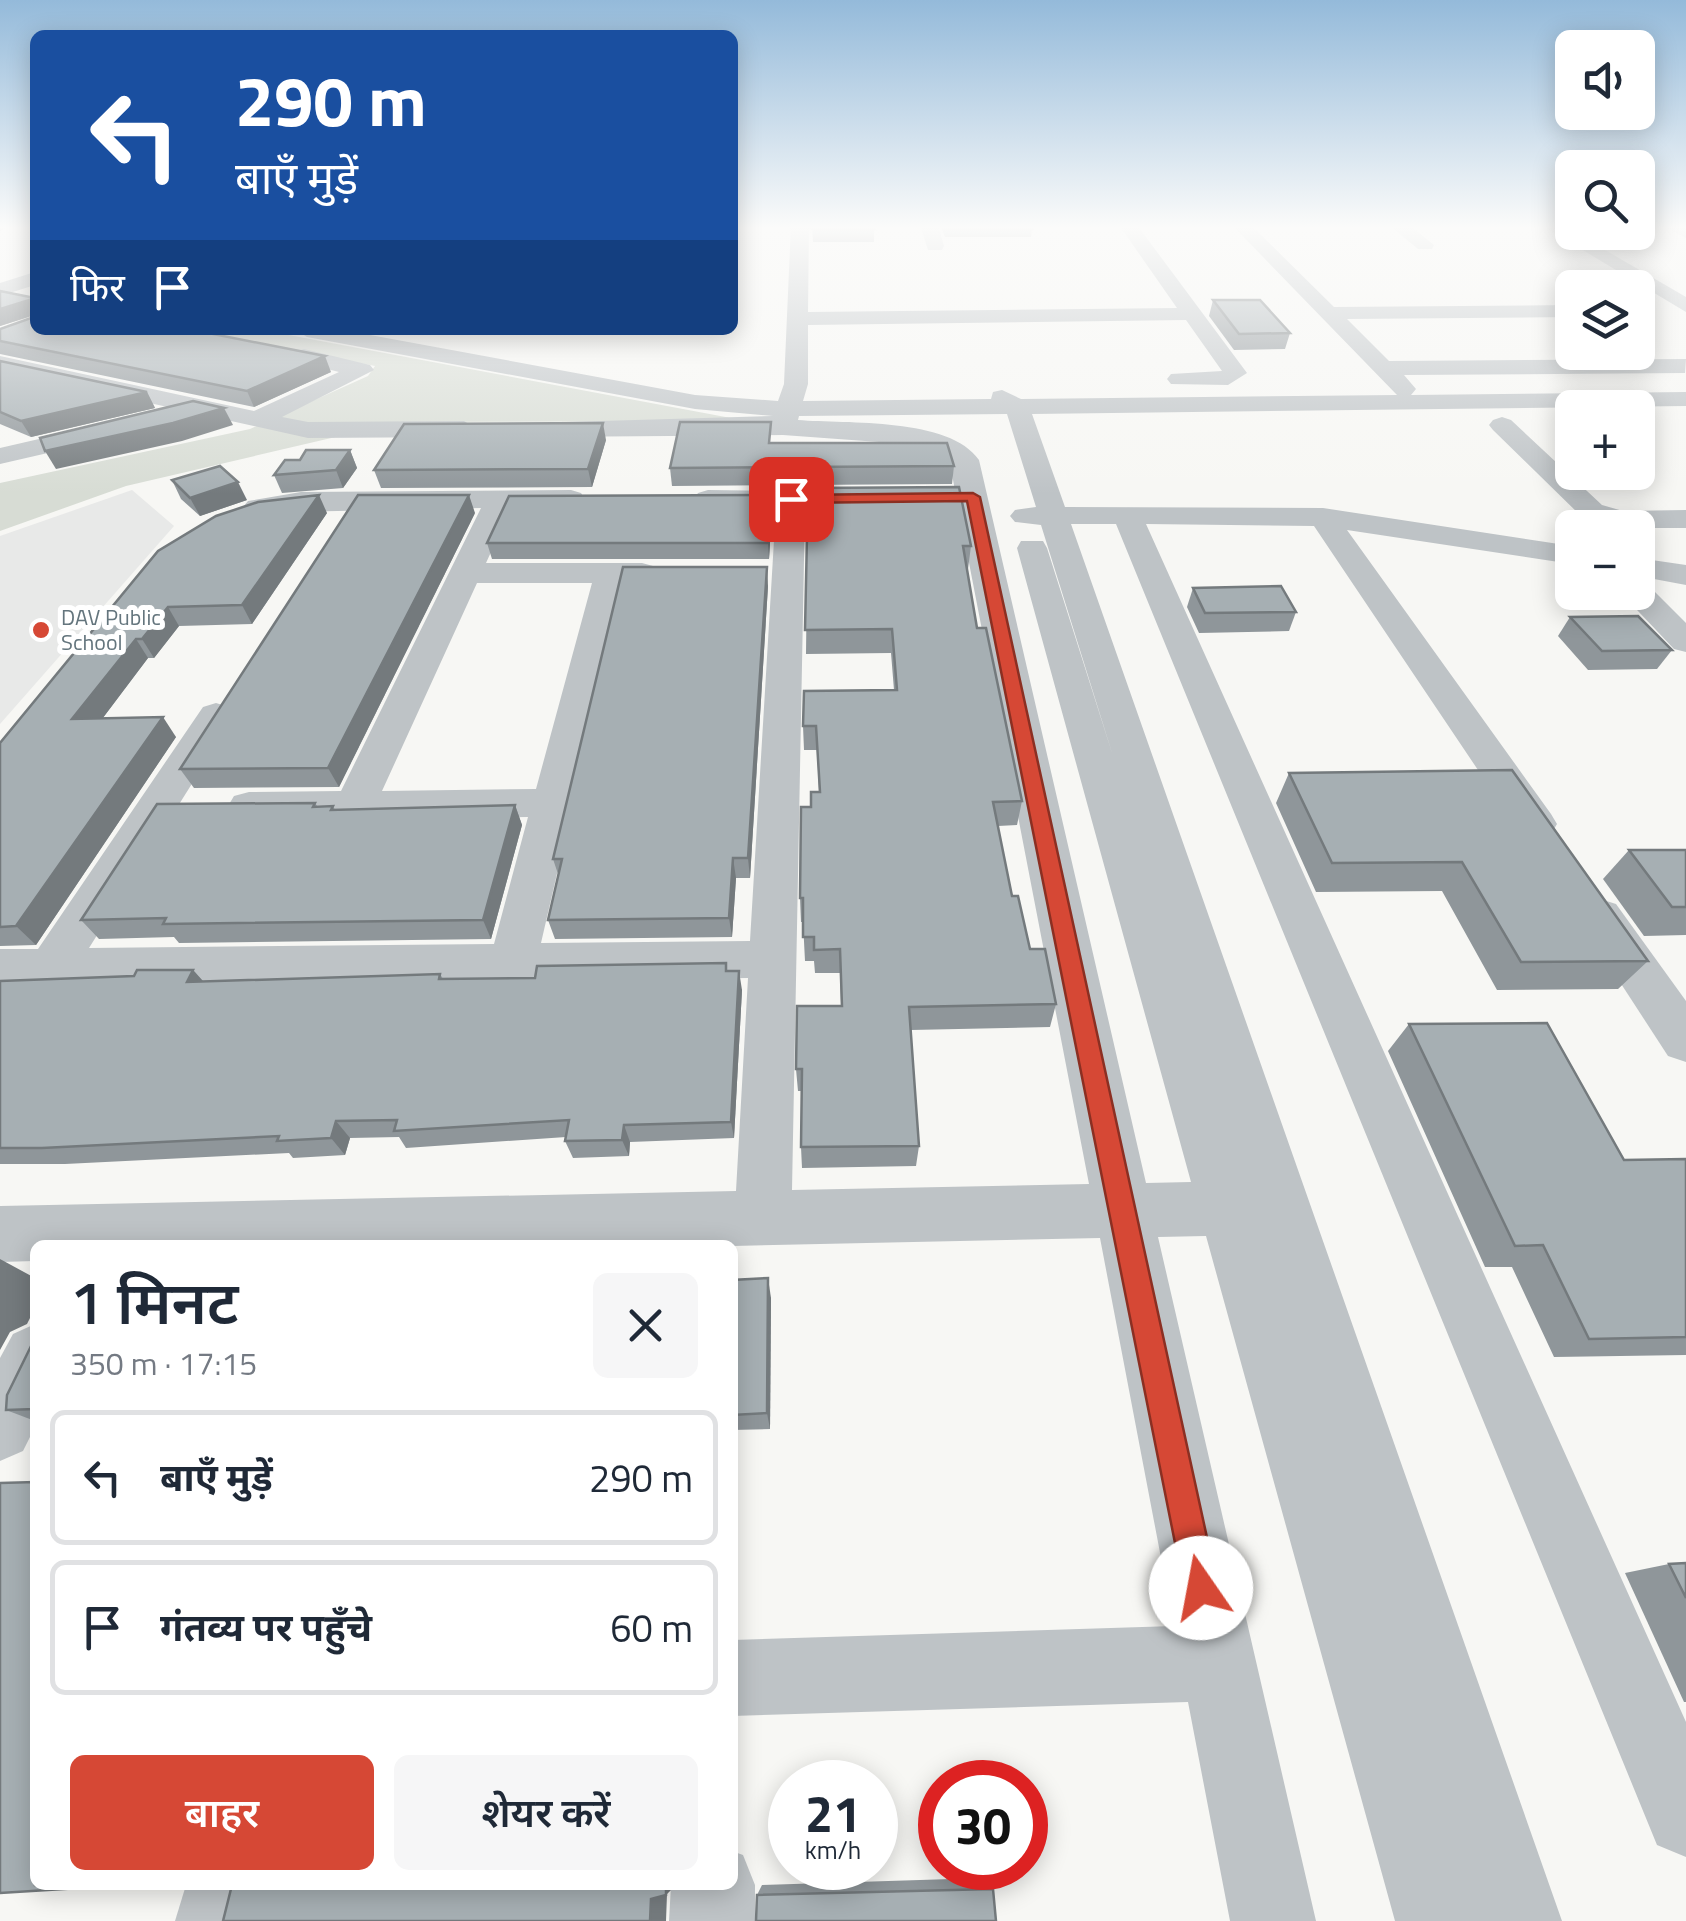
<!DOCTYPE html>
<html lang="hi">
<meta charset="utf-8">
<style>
body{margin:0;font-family:"Titillium Web","Noto Sans Devanagari",sans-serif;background:#f6f6f7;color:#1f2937;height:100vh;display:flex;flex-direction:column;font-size:38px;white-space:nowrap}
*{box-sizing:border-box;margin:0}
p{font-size:32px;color:#747a83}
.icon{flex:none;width:55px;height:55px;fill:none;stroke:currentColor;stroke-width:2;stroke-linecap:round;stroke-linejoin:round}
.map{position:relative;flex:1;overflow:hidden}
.panel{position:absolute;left:30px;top:1240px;width:708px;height:650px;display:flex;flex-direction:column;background:#fff;border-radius:15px;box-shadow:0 5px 25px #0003}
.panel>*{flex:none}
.top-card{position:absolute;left:30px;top:30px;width:708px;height:305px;border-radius:15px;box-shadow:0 5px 25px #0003;background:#1a4fa0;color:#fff;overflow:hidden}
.controls{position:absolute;left:1555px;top:30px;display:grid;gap:20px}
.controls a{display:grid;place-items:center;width:100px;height:100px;border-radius:15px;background:#fff;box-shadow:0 5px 25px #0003;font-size:50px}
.speed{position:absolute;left:768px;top:1760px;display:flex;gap:20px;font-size:50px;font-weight:700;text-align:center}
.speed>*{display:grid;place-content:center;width:130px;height:130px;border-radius:50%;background:#fff;box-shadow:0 5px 25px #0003;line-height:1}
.speed small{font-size:25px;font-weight:400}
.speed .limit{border:15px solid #d22;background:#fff;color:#111}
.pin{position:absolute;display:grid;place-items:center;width:85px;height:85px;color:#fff;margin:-42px;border-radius:20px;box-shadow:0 5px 15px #0006}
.me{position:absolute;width:110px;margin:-55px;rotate:348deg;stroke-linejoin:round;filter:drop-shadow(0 0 8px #0008)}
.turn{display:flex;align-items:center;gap:35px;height:210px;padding:0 40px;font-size:45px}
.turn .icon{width:130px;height:130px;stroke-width:2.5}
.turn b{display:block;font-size:70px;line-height:85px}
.then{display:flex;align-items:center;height:95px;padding:0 40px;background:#0003;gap:20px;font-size:38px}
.round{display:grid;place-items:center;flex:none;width:105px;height:105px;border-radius:15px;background:#f6f6f7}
.summary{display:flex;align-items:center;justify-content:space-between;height:170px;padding:0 40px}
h1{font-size:60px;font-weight:600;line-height:75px}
.primary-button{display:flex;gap:20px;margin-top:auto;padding:20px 40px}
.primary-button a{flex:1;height:115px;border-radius:15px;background:#d64835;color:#fff;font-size:40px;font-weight:600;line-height:115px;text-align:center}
.primary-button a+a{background:#f6f6f7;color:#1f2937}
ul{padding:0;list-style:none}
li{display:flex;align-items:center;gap:30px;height:135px;margin:0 20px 15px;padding:0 20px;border:5px solid #e0e1e3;border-radius:15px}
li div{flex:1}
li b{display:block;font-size:38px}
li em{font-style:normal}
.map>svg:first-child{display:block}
</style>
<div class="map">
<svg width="1686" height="1921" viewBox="0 0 1686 1921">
<rect width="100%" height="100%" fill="#f7f7f4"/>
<!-- built -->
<polygon fill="#e8e9e8" points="132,490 174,526 0,724 0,536"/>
<!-- green -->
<polygon fill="#d7dcd4" points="191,330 262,330 747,421 400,422 126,486 0,531 0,483 250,429 368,376 375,366"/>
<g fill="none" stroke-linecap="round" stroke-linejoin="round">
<!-- minor -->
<g fill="#bec3c6" fill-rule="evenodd">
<path d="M791,225h18l-1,87 369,-4 -58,-83h18l110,148 -19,12 -57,-1 -4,-5 4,-5 51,-3 -36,-51 -378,5v59l-5,17 188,-2 2,-7 9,-2 19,9 376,-4 -165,-170h19l83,82 238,-2v12l-225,2 42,42 297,-2 -1,14 -281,2 12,14 -5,6 275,-3v14l-654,8 33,93 258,1 249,38v18l-225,-34 204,284 6,10 -6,10 -15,4 -15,-4 -207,-308 -168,-2 540,1198v135l-29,-12 -541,-1321h-45l491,1397h-167l-189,-685 -48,1 158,684h-86l-42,-219 -456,14v-76l442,-14 -74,-388 -368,8 -697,-1v16l-35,1v-56l736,-15 12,-213 -748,9v-38h38l165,-242 13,-4 13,4 6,8 -146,233 405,-4 34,-127 -279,3 -15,-4 -6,-10 6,-10 15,-4 92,-1 140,-283 -233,5 -5,-6 5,-6 53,-9 270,-2 10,3 4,6 -4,6 -70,3 -25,55h156l11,3 5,7 -5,7 -29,3 -83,360 209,-2 26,-434 -68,1 -10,-3 -4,-6 4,-6 10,-3 173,2 4,6 -4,6 -10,3h-66l-13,683 297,-6 -141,-730 -28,-9 -137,-10 -242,2 -9,-2 -4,-6 4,-6 241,-7 -78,-7 -388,-72 -11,-7h47l352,65 83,6 6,-17zM1007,414l29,93 -21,3 -5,6 5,6 26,3 72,231 -66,-208 -4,-7h-22l-4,7 174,634 -45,1 -167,-723c-29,-43 -132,-36 -181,-40l1,-4zM477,583h115l-56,206 -154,2z"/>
<polygon points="920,225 938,225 944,246 942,250 928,250"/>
<polygon points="1389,225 1409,225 1434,245 1432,249 1418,249"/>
<polygon points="1541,225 1562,225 1686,297 1686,312"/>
<polygon points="1661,225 1686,226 1686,238"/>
<polygon points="35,272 35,285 0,296 0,283"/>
<polygon points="304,349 370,365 374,370 282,417 308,422 464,421 477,429 464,437 308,438 0,370 0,356 254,411 339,372 296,361 293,356 296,351"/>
<polygon points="1502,417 1511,420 1602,505 1623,511 1686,510 1686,528 1615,528 1582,517 1493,430 1489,425 1493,420"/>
<polygon points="104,424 117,432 113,438 0,464 0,448"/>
<polygon points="1638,558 1686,565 1686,585 1638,576"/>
<polygon points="1638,583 1648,585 1686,623 1686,652 1674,649 1620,592 1638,592"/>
<polygon points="1600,899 1616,904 1686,1001 1686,1062 1668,1056 1577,916 1584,904"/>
<polygon points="35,1324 35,1427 23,1451 0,1461 0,1358 13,1334"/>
<polygon points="732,1851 743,1855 755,1885 755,1921 669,1921 671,1885 732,1885"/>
<polygon points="186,1885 270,1885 261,1921 175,1921"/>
</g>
</g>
<!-- wall -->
<g fill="#8f969a">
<polygon points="812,225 916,225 916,227 874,227 874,242 813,242"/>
<polygon points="940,225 1030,225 1032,229 1031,237 945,237"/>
<polygon points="0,291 331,372 254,407 0,354 0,341 34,317 33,315 0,326"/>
<polygon points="1213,300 1290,333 1285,349 1234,350 1209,316"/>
<polygon points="0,361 147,392 155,408 31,437 0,424"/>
<polygon points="606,440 592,487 381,488 374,470"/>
<polygon points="772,443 954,466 952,484 672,486 670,468"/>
<polygon points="350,450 357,468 343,488 282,493 274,475 300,460"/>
<polygon points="172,480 247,500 200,516 181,499"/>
<polygon points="808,488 971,546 968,569 967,569 977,628 1022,801 1017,825 998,826 1012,896 1030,949 1056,1004 1050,1027 911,1030 919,1146 916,1166 802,1168 801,1147 802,1091 798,1091 796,1069 841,1006 840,973 815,973 814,961 805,961 803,922 801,922 800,898 811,807 819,792 817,750 804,750 803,726 894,690 891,653 806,654"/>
<polygon points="772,511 769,559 492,559 487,543"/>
<polygon points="327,513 252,624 179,626 154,658 148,658 102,719 176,737 36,945 0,946 0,743 158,551"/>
<polygon points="475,513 339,787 194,788 180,769"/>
<polygon points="768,586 750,878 736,878 732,937 555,939 548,920 558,874 553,859"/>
<polygon points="1193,588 1296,612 1289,631 1199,633 1187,607"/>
<polygon points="1570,617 1672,650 1657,669 1588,670 1558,636"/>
<polygon points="1512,770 1648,961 1618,989 1497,990 1442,891 1316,892 1276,803 1289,773"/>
<polygon points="315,803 317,806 333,806 335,810 515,805 522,825 491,939 179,943 174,937 99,939 81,920"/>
<polygon points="1629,850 1686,850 1686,935 1644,936 1603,879"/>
<polygon points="726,963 727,971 742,990 734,1138 630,1142 629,1156 573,1158 565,1141 566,1137 406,1148 399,1137 350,1138 345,1155 293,1158 289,1153 65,1164 0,1164 0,981 134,976 193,970 203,981 440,974 443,979 535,978"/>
<polygon points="1409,1024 1624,1160 1686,1159 1686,1355 1554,1357 1512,1267 1485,1267 1388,1051"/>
<polygon points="732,1280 771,1298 770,1429 732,1430"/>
<polygon points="35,1338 35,1421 6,1410"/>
<polygon points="1686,1563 1686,1702 1684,1702 1625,1573 1669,1564"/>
<polygon points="983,1878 993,1889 757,1895 762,1885"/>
</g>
<!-- shaded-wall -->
<g fill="#747a7d">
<polygon points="0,225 9,225 10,226 0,231"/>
<polygon points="29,300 35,315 0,326 0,309"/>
<polygon points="325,356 331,372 254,407 247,391"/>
<polygon points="147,392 155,408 31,437 21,421"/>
<polygon points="224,408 233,425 182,441 56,469 45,451"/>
<polygon points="603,423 606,440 592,487 588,469"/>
<polygon points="350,450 357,468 343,488 336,470"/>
<polygon points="238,482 247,500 200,516 190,498"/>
<polygon points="319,495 327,513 252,624 242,605"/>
<polygon points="469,495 475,513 339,787 328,768"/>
<polygon points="771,495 772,511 769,559 768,543"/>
<polygon points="767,567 768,586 750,878 748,858"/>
<polygon points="168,607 179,626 154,658 142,639"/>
<polygon points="136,639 148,658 87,739 72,719"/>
<polygon points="163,717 176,737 36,945 16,926"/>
<polygon points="515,805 522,825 491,939 483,920"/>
<polygon points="733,858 736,878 732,937 729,918"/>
<polygon points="193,970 209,988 187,982"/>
<polygon points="739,971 742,990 734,1138 731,1122"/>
<polygon points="336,1121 350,1138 345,1155 331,1138"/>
<polygon points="624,1125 630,1142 629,1156 622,1140"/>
<polygon points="0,1259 35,1278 35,1308 27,1324 10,1332 0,1350"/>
<polygon points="768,1278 771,1298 770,1429 767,1413"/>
<polygon points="666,1885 676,1885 667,1894 666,1921 650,1921 651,1899"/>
</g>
<!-- building -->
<g fill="#a6afb3" stroke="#747a7d" stroke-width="2.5">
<polygon points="812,225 874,225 875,229 812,229"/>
<polygon points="944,225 1030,225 1032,229 946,229"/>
<polygon points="0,291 35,298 35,330 193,330 325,356 247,391 0,341 0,329 34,317 29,300 0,309"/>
<polygon points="1213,300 1260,300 1290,333 1239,334"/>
<polygon points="0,361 147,392 21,421 0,412"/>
<polygon points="193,401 224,408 173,423 45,451 40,438"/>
<polygon points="680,422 771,422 769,443 947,443 954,466 670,468"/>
<polygon points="603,423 588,469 374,470 404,424"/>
<polygon points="306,450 350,450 336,470 274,475 285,460 300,460"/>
<polygon points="220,466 238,482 190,498 172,480"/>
<polygon points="959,487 971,546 963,546 977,628 986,628 1022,801 993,802 1012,896 1018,896 1030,949 1045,949 1056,1004 909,1007 919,1146 801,1147 802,1069 796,1069 797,1006 842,1006 840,949 814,950 814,937 803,937 803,898 800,898 801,807 811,807 811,792 820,792 816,726 803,726 804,691 897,690 892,629 805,630 808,488"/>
<polygon points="319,495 242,605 168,607 142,639 136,639 72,719 163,717 16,926 0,927 0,743 158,551 216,516 258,502"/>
<polygon points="358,495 469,495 328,768 180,769"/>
<polygon points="771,495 768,543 487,543 509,496"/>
<polygon points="623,567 767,567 748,858 733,858 729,918 548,920 562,859 553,859"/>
<polygon points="1281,586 1296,612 1205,613 1193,588"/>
<polygon points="1638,616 1672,650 1602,651 1570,617"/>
<polygon points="1512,770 1648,961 1521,962 1462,862 1332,863 1289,773"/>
<polygon points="315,803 313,807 333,806 331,810 515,805 483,920 163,924 166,918 81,920 157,804"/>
<polygon points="1629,850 1686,850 1686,907 1672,907"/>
<polygon points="726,963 726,971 739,971 731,1122 624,1125 622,1140 565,1141 569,1120 394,1131 397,1120 336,1121 331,1138 277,1141 279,1136 42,1148 0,1148 0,981 134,976 137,970 193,970 187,982 440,974 439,979 535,978 537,966"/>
<polygon points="1547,1023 1624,1160 1686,1159 1686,1337 1589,1339 1543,1245 1515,1246 1409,1024"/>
<polygon points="768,1278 767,1413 732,1415 732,1280"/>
<polygon points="35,1338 35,1409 6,1410 7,1395"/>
<polygon points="35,1482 35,1885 128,1885 0,1893 0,1483"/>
<polygon points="1686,1563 1686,1598 1669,1564"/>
<polygon points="232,1885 666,1885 666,1895 651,1899 650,1921 223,1921"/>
<polygon points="993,1889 996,1921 756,1921 757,1895"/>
</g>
<!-- sky -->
<linearGradient id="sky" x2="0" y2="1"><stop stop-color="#94bada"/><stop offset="0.46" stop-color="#fbfbfa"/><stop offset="1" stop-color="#fbfbfa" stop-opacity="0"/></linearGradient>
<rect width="1686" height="494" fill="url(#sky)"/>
<!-- route -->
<polygon fill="#d64835" stroke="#8b2f22" stroke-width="2.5" points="973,493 980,497 1218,1588 1213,1600 1201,1605 1189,1600 1184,1588 967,501 791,503 784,499 791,495"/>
<!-- markers -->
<circle fill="#d64835" stroke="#fff" stroke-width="4" cx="41" cy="630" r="10"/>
<g text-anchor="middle" stroke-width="10" stroke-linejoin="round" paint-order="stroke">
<!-- far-poi labels -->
<g font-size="22" fill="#64757d" stroke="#fff" text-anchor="start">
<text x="61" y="625">DAV Public<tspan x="61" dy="25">School</tspan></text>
</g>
</g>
</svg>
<div class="controls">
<a><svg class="icon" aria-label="sound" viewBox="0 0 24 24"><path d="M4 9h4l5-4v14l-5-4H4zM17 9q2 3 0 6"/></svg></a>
<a><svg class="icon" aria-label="search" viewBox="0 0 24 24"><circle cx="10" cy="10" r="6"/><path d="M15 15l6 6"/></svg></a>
<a><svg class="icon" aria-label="layers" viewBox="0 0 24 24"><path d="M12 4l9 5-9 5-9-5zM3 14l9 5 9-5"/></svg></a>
<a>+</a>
<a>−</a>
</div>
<div class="speed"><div>21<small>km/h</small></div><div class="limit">30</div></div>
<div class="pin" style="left:791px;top:499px;background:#d93025"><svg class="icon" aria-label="arrive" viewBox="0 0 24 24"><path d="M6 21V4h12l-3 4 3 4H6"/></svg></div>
<svg class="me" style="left:1201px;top:1588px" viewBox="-20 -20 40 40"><circle r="19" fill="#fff"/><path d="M0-13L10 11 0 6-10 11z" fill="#d64835"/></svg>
<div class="top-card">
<div class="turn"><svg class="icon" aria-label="left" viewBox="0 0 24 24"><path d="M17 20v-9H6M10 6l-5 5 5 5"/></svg><div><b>290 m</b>बाएँ मुड़ें</div></div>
<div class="then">फिर<svg class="icon" aria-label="arrive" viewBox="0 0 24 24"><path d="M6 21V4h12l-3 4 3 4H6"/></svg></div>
</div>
<section class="panel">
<div class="summary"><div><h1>1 मिनट</h1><p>350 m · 17:15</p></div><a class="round"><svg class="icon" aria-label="close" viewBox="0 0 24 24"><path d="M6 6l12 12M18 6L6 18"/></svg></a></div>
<ul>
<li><svg class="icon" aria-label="left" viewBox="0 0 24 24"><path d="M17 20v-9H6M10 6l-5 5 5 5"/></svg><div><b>बाएँ मुड़ें</b></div><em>290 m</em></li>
<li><svg class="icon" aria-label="arrive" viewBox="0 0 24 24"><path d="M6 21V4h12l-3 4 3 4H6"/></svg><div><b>गंतव्य पर पहुँचे</b></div><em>60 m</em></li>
</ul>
<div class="primary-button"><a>बाहर</a><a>शेयर करें</a></div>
</section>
</div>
